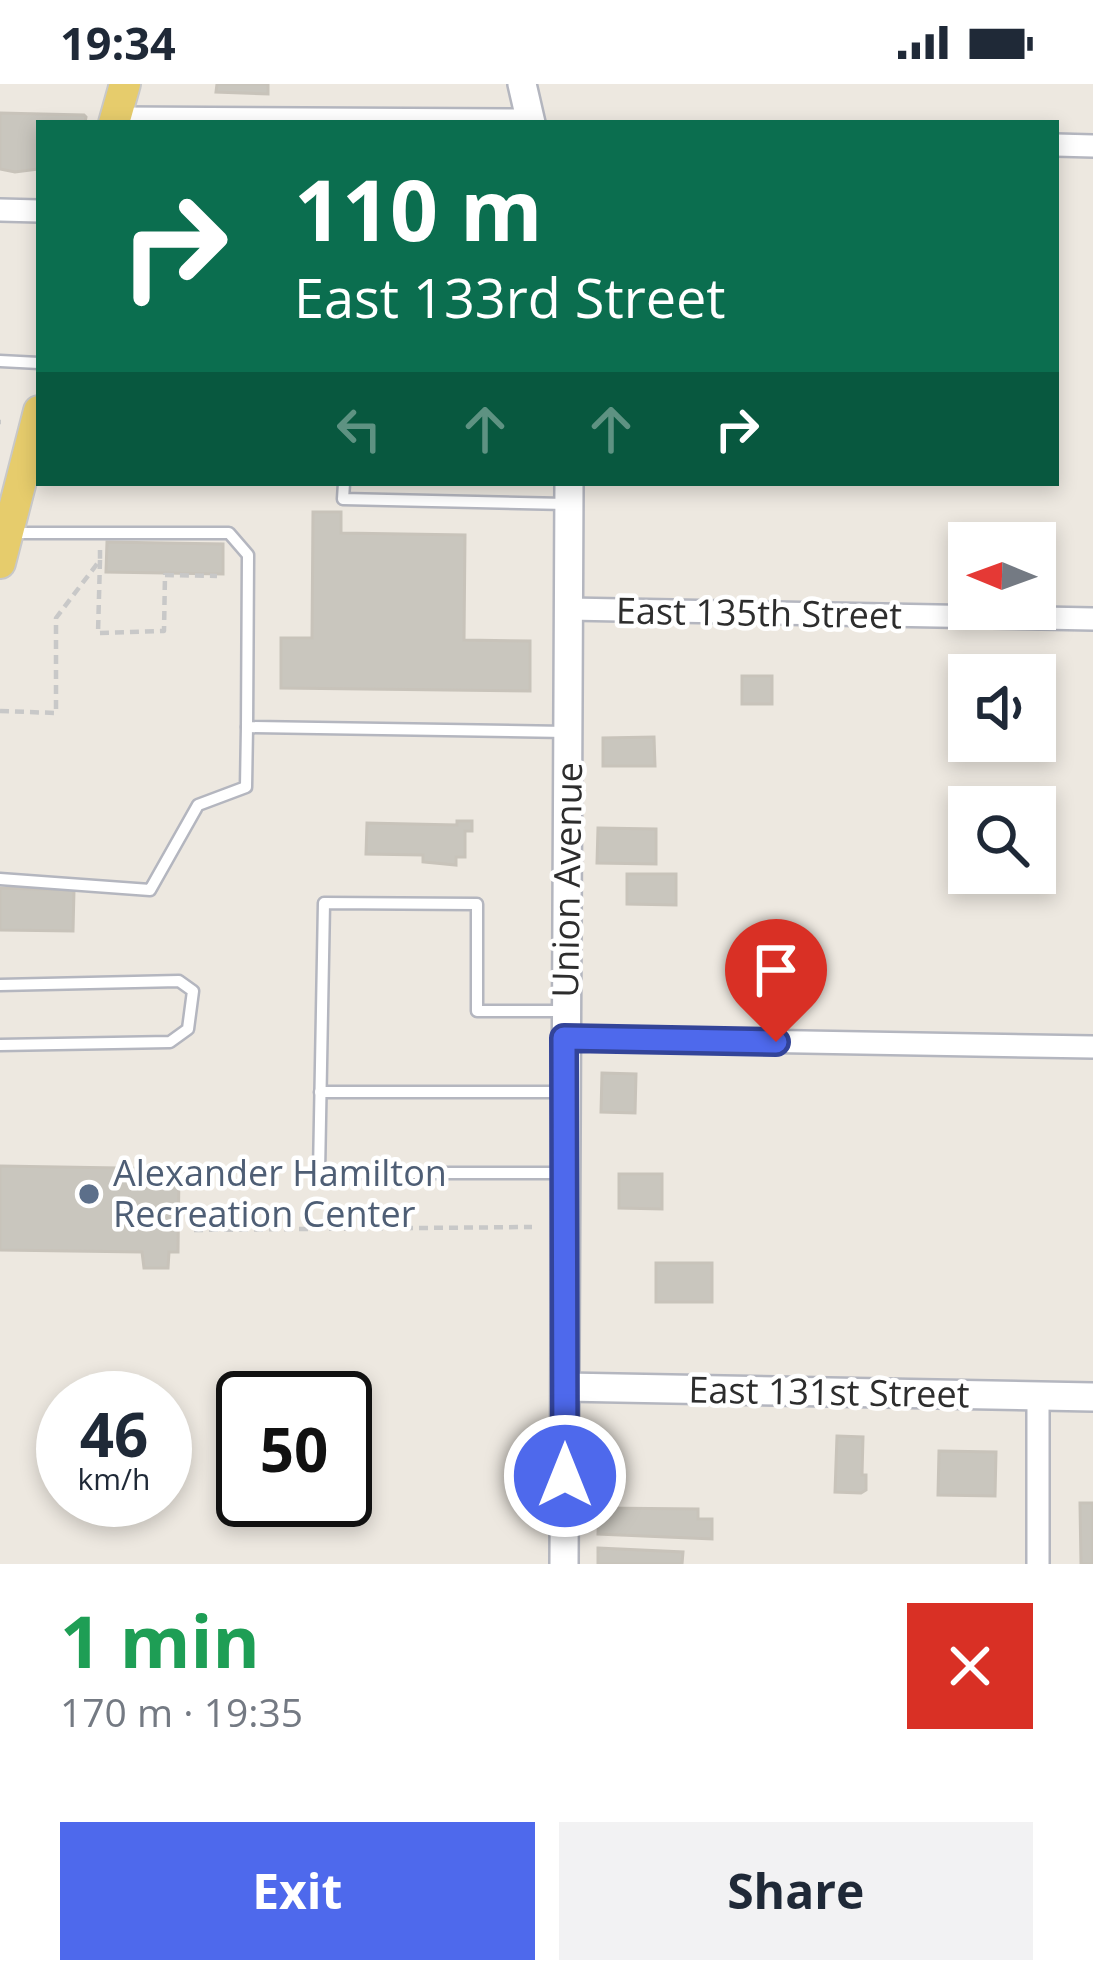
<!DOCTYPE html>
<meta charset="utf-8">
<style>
body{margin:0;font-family:"Open Sans",sans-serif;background:#f2f2f3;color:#1f2937;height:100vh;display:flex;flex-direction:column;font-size:45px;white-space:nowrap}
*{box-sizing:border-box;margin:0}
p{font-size:39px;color:#747a83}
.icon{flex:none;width:66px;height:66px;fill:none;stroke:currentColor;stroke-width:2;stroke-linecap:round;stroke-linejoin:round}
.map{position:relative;height:1480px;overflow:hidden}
.panel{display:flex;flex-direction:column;background:#fff;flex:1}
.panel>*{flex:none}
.hud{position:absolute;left:36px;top:36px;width:1023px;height:366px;border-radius:0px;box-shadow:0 6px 18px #0003;background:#0b6e4f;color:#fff;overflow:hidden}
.needle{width:78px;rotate:271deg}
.fabs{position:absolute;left:948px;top:438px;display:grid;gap:24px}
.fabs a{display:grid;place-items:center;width:108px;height:108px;border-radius:0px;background:#fff;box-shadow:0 6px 18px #0003;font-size:60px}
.speed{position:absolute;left:36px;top:1287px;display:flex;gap:24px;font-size:60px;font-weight:700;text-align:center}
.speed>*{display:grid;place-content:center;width:156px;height:156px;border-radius:50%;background:#fff;box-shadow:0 6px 18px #0003;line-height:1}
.speed small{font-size:30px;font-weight:400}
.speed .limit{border:6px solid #111;border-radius:18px;background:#fff;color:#111}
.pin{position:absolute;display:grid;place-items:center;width:102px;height:102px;color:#fff;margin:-123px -51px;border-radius:50% 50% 50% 0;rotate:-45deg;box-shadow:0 0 12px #0007}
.pin .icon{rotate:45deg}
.me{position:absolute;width:132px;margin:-66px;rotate:0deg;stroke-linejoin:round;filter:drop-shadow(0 0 9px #0008)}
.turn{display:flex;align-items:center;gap:42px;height:252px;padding:0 60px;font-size:54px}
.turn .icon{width:156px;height:156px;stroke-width:2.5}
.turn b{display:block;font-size:84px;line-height:102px}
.lanes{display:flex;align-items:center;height:114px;padding:0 60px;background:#0003;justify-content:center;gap:60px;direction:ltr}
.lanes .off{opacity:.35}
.round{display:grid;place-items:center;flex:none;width:126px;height:126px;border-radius:0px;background:#f2f2f3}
.overview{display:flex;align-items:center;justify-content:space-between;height:204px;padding:0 60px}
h1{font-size:72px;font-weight:700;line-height:90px;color:#1e9e55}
.button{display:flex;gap:24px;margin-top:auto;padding:24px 60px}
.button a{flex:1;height:138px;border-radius:0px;background:#4e69ec;color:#fff;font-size:48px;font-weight:700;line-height:138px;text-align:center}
.button a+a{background:#f2f2f3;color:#1f2937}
.status{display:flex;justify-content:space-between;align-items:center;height:84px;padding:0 60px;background:#fff;direction:ltr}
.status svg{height:33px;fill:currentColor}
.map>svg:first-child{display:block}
</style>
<div class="status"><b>19:34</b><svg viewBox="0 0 49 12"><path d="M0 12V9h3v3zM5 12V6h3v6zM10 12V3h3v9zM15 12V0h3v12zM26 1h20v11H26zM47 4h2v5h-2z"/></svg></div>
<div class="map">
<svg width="1093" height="1480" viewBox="0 0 1093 1480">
<rect width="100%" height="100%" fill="#ede8e0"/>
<!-- building -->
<g fill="#c9c6be" stroke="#c8c3ba" stroke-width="3">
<polygon points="217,0 268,0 268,10 216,8"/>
<polygon points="0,29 84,31 86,33 85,39 39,39 39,85 15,88 0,85"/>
<polygon points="313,428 341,428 341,449 465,451 464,556 530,557 530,607 281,604 281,554 312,554"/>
<polygon points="107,458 223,460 223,490 106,488"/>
<rect x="742" y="592" width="30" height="28"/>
<polygon points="654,653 655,682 603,682 603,654"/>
<polygon points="457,737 472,737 472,747 465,747 465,773 456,773 456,781 423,778 423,771 366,770 367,739 457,741"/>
<polygon points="598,744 656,745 656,780 597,779"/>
<polygon points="627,790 676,790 676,821 627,820"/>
<polygon points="0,804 74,806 73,847 0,846"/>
<polygon points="602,989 636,990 635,1029 601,1028"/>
<polygon points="0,1082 179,1085 178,1168 169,1168 168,1184 144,1184 142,1168 0,1166"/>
<polygon points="619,1090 662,1090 662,1125 619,1124"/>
<rect x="656" y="1179" width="56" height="39"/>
<polygon points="837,1352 863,1353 862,1391 866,1391 866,1406 861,1409 835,1408"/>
<polygon points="939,1367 996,1368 995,1412 938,1411"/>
<polygon points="1080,1419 1093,1419 1093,1480 1081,1480"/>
<polygon points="599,1424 698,1425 698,1435 712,1435 712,1455 598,1450"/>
<polygon points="598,1464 683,1468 682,1480 598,1480"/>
</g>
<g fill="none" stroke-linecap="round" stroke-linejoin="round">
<defs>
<g id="lane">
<polyline points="0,277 39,279"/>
<polyline points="344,399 343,415 566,420"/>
<polyline points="12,449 229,449 248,471 247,643 566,648"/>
<polyline points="0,795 150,806 198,721 246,703 247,643"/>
<polyline points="0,901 179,897 193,907 188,945 170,958 0,961"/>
<polyline points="320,1008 564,1008"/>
<polyline points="561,1089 319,1089 324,819 477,820 477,927 565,927"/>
</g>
<g id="street">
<polyline points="116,34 530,36"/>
<polyline points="1056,61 1093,62"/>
<polyline points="0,126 39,127"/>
<polyline points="569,525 1093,535"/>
<polyline points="564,954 1093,963"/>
<polyline points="1038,1480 1038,1312"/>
</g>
<g id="secondary">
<polyline points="522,0 531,39"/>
<polyline points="565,1303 1093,1313"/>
<polyline points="564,1480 569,399"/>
</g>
<g id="primary">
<polyline points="114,39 125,0"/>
<polyline points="0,479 39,327"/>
</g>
</defs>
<!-- lane casing -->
<use href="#lane" stroke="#b4b6bf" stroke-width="15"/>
<!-- street casing -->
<use href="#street" stroke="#b4b6bf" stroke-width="26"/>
<!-- secondary casing -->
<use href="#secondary" stroke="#b4b6bf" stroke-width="32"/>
<!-- primary casing -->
<use href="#primary" stroke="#c8c8c8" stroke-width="34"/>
<!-- path -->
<g stroke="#c8c8c8" stroke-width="4.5" stroke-dasharray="9 6" stroke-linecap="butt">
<polyline points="0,338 1,338"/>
<polyline points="100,476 98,549 164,547 165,491 217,492"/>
<polyline points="0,627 56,629 56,534 100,476 100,466"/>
<polyline points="194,1146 532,1143"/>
</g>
<!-- lane -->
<use href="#lane" stroke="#fff" stroke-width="10"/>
<!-- street -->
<use href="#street" stroke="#fff" stroke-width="21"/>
<!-- secondary -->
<use href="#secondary" stroke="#fff" stroke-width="27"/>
<!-- primary -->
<use href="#primary" stroke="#e6cc6c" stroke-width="30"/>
</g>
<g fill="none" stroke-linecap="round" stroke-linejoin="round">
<defs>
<polyline id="route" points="565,1392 564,954 776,958"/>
</defs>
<!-- route casing -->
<use href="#route" stroke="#349" stroke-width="30"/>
<!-- route -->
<use href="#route" stroke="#4e69ec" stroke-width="21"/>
</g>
<!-- markers -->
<circle fill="#5c6f8a" stroke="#fff" stroke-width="4.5" cx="89" cy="1110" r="12"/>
<g text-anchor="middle" stroke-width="9" stroke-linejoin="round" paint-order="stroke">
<!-- street labels -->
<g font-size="36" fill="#2d2d2d" stroke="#fff">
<text transform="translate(759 529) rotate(1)" y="13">East 135th Street</text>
<text transform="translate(567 796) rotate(-89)" y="13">Union Avenue</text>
<text transform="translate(829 1308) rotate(1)" y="13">East 131st Street</text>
</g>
<!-- service labels -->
<g font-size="36" fill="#4e5e75" stroke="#fff" text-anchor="start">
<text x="113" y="1102">Alexander Hamilton<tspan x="113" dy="41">Recreation Center</tspan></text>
</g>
</g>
</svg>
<div class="fabs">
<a><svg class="needle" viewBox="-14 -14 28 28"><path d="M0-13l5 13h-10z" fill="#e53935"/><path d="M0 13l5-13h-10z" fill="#747a83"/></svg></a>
<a><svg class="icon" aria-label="sound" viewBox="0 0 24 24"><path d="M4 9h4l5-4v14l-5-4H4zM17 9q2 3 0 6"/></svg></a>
<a><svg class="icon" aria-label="search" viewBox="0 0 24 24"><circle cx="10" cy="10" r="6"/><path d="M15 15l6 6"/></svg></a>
</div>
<div class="speed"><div>46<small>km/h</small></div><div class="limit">50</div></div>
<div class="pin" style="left:776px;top:958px;background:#d93025"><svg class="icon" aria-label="arrive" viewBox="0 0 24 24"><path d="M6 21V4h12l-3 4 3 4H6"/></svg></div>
<svg class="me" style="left:565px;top:1392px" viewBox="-20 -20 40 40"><circle r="17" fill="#4e69ec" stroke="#fff" stroke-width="3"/><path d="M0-11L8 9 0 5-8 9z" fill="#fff"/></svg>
<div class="hud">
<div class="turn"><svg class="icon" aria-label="right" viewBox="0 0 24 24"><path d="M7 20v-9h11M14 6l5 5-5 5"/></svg><div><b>110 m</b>East 133rd Street</div></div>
<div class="lanes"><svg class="icon off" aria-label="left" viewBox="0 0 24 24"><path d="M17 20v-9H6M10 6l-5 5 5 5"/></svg><svg class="icon off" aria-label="ahead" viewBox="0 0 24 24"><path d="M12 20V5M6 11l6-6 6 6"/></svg><svg class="icon off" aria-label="ahead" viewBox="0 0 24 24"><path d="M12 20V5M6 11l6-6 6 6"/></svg><svg class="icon" aria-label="right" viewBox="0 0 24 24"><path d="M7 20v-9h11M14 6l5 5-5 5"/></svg></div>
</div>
</div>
<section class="panel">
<div class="overview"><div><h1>1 min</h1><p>170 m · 19:35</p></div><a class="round" style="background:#d93025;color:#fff"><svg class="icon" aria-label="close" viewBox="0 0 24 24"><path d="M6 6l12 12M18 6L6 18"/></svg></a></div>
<div class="button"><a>Exit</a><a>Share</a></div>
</section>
